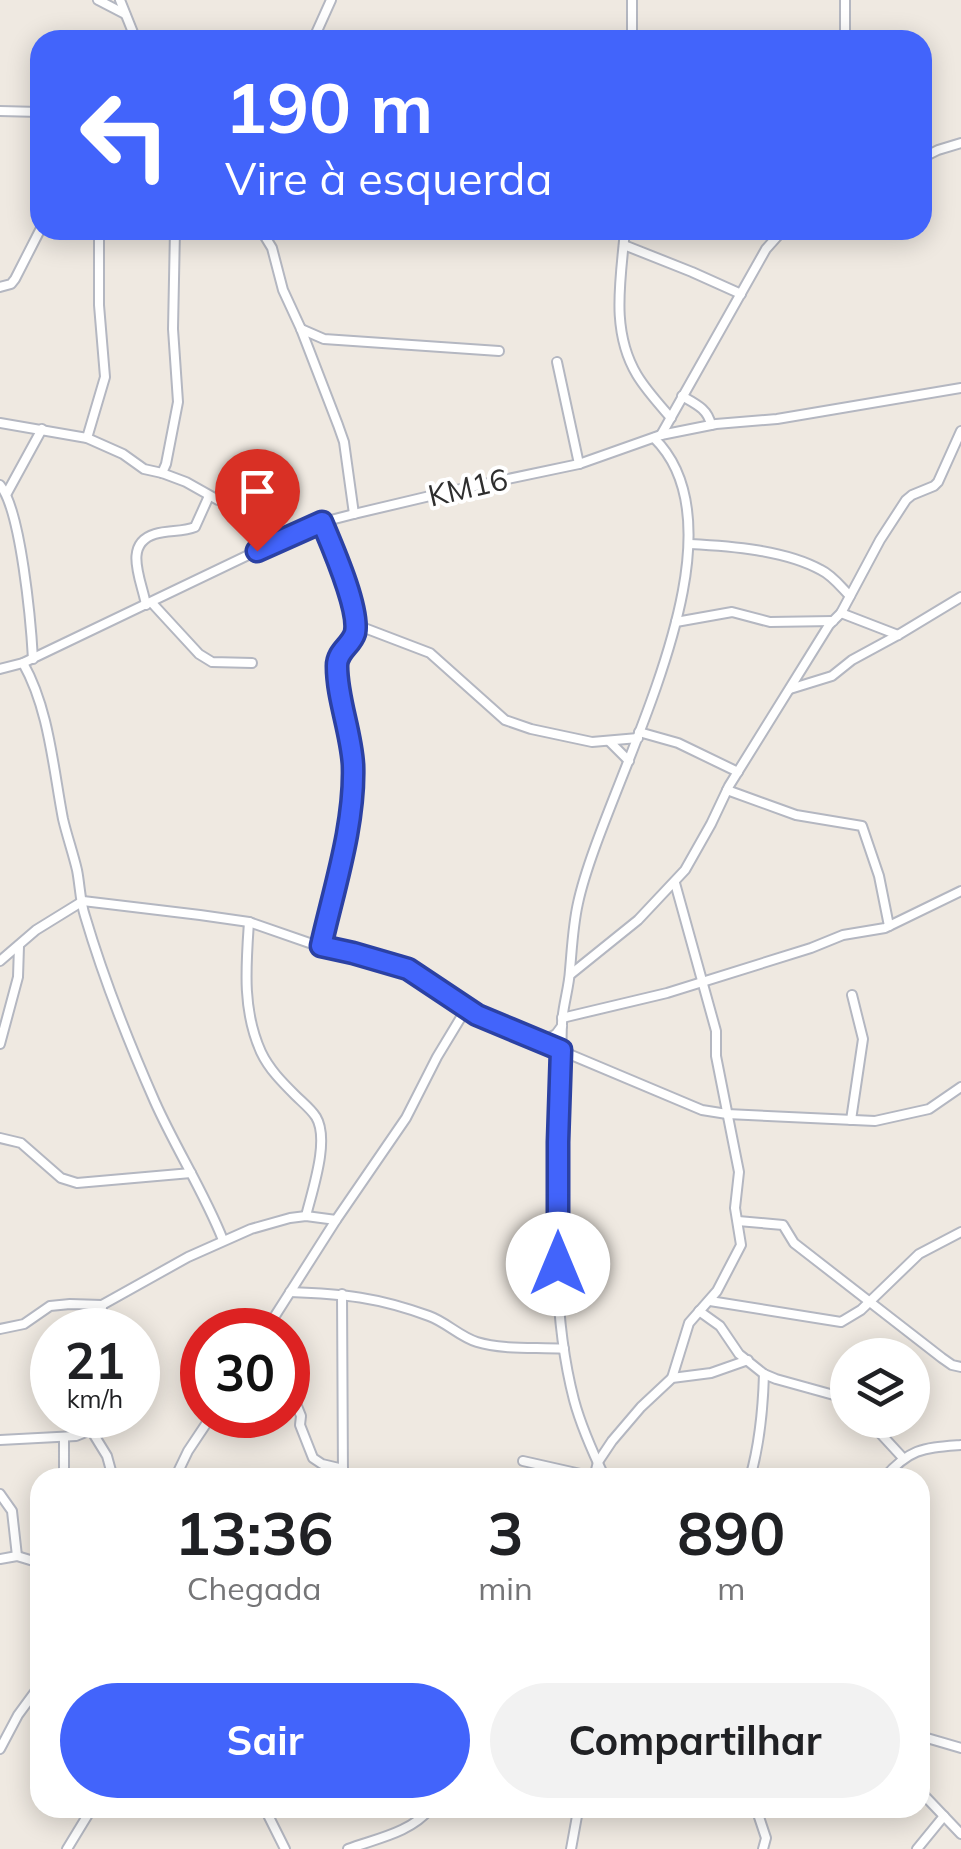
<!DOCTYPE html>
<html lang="pt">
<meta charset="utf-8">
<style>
body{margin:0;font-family:Mulish,sans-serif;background:#f2f2f2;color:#202124;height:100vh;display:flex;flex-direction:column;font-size:38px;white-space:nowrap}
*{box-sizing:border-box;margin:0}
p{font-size:32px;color:#757577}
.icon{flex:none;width:55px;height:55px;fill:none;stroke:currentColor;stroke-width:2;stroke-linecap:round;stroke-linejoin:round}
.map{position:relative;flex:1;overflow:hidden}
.sheet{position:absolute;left:30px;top:1468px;width:900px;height:350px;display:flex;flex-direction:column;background:#fff;border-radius:30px;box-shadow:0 5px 25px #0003}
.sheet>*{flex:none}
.guide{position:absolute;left:30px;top:30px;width:902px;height:210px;border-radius:30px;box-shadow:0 5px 25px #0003;background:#4264fb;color:#fff;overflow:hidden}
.buttons{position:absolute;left:830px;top:1338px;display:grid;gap:20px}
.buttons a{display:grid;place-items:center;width:100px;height:100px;border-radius:50%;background:#fff;box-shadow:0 5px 25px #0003;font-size:50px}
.speed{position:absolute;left:30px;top:1308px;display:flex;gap:20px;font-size:50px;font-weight:700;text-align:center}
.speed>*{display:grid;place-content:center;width:130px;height:130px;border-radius:50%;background:#fff;box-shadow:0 5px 25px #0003;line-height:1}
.speed small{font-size:25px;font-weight:400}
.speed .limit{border:15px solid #d22;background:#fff;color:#111}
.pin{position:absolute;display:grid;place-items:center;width:85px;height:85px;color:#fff;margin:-102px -42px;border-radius:50% 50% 50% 0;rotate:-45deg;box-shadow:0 0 10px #0007}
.pin .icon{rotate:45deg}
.me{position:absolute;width:110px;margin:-55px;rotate:0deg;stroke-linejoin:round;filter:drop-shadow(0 0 8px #0008)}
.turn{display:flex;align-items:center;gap:35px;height:210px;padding:0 30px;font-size:45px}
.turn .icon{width:130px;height:130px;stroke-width:2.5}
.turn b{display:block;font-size:70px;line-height:85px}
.eta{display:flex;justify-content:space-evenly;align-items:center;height:170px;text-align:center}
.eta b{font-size:60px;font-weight:700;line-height:70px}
.button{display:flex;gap:20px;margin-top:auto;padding:20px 30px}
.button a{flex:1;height:115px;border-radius:60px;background:#4264fb;color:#fff;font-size:40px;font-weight:700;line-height:115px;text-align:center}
.button a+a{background:#f2f2f2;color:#202124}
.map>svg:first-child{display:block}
</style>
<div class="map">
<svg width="961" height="1849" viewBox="0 0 961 1849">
<rect width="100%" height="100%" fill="#efe9e1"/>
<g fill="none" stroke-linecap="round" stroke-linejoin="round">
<defs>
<g id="minor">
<polyline points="98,0 125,14"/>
<polyline points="120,0 136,40"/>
<polyline points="632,0 632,40"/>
<polyline points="313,40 331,0"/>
<polyline points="845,40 845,0"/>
<polyline points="0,111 40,112"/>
<polyline points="922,158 938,150 961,143"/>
<polyline points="261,230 272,248 283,290 301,329 338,425 344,442 354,514"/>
<path d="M625,230c-4,49 -15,100 12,145 9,15 22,29 34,43"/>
<polyline points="624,245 692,272 741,294"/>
<polyline points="0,287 11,284 15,279 40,230"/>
<polyline points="301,329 324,339 499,351"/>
<polyline points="557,362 579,464"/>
<path d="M682,396c14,8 26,13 29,29"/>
<polyline points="0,423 87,438 123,454 144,469 162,473 186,482 218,500 259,499 284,538"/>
<polyline points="661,435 766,249 783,230"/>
<polyline points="87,438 105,377 99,305 99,230"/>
<polyline points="162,473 166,464 178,402 173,329 175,230"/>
<path d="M0,485c21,25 31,138 33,174"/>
<polyline points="7,493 42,429"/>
<path d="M690,544c40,2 95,6 131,26 11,5 20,17 29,26"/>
<polyline points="152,603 199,654 212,662 252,663"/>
<path d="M146,605c-4,-24 -24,-61 9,-71 13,-4 28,-2 40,-7l14,-31"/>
<polyline points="841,613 898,635"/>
<polyline points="676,622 732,612 770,622 833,621"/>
<polyline points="354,624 430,653 505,720 531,729 592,742 638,738"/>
<path d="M23,663c26,46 30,104 40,156 4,17 10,34 14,51 3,15 3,31 8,46 18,61 44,127 70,186 21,47 49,90 68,138"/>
<polyline points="0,669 23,663 284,538 323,522 354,514 451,491 579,464 661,435 716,424 777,419 961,388"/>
<polyline points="790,689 832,676 852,660 898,635 961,597"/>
<polyline points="639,732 678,743 738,772"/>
<polyline points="610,742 629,761"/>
<polyline points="727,790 796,815 862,826 879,876 889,926"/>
<path d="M249,922c-3,44 -7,88 12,130 8,17 21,30 34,43 7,7 16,14 21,22 14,23 -4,74 -10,99"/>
<path d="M321,947c12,-58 30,-116 32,-176 0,-28 -23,-94 -15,-114 4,-9 13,-17 17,-26l-9,-48 -23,-61"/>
<polyline points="0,961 36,930 83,901 200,915 249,922 321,947 401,966 466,1009 488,1020 702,1110 727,1114 875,1121 929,1109 961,1087"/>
<polyline points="571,974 638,920 685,870 711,824 729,786 829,625 841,613 880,540 906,500 912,495 934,486 938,482 961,431"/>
<polyline points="562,1018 667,993 811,948 843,935 885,928 961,891"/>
<polyline points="539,1043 556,1034 562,1026"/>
<polyline points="0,1044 18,977 19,946"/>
<polyline points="851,1120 863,1039 852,995"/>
<polyline points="0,1138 21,1143 61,1178 77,1183 191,1173"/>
<polyline points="738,1221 783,1225 794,1243 942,1358 952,1365 961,1367"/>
<path d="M290,1292c54,2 87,5 139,24 17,6 31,21 48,26 27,8 58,5 87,7"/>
<polyline points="342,1294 343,1478"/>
<polyline points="710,1301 841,1322 861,1310 919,1254 961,1232"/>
<polyline points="699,1311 720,1326 739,1354 764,1374 776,1379 841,1397 848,1402"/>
<polyline points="0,1329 24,1324 50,1306 70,1304 102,1305 188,1257 251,1229 290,1218 306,1216 336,1220"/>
<polyline points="101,1330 102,1305"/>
<polyline points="266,1330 336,1220 406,1118 437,1057 466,1009"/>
<polyline points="672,1378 689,1323 717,1291 741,1245 735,1208 739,1172 716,1056 716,1031 675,883"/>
<polyline points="288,1384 301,1416 300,1425 313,1458 322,1464 343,1469"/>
<polyline points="89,1415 91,1430"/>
<polyline points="868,1420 903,1458"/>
<polyline points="64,1437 64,1478"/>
<polyline points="0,1440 76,1436 91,1430 107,1456 113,1478"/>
<polyline points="523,1461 594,1477"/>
<polyline points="175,1478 188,1451 212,1415"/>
<polyline points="594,1478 598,1462 612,1441 641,1407 672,1378 711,1373 748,1360"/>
<path d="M605,1478c-12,-25 -24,-52 -31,-78 -26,-100 -16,-207 -13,-309 1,-23 0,-45 1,-68 1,-18 7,-35 8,-53 2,-22 3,-45 8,-67 25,-116 178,-365 76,-465"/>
<path d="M750,1478c10,-35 13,-68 14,-104"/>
<path d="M884,1478c26,-30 39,-30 77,-33"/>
<polyline points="0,1494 12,1511 17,1556"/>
<polyline points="0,1559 17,1556 40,1563"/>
<polyline points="920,1736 961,1748"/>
<polyline points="0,1749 18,1715 40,1685"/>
<polyline points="920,1791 961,1834"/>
<polyline points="239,1808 266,1811"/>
<polyline points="267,1808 266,1811 285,1849"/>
<polyline points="756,1808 766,1838 763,1849"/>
<polyline points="67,1849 92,1808"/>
<path d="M348,1849c30,-11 62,-16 83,-41"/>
<polyline points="571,1849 577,1816 574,1808"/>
<polyline points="917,1849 944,1816"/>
</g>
</defs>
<!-- minor casing -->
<use href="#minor" stroke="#b4b7c1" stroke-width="12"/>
<!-- minor -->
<use href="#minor" stroke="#fff" stroke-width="8"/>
</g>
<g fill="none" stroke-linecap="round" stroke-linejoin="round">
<defs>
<path id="route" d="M257,551l65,-29c10,24 38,87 33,111 -4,13 -18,18 -18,33 0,33 14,65 16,99 2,60 -19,123 -32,181l32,7 55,16 69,46 84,35 -3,92v122"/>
</defs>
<!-- route casing -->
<use href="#route" stroke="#2b41a3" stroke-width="25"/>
<!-- route -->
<use href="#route" stroke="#4264fb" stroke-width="18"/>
</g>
<g text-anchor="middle" stroke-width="8" stroke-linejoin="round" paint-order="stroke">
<!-- street labels -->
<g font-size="30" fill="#2e2e2e" stroke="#fff">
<text transform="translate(468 488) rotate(-13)" y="10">KM16</text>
</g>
</g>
</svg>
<div class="buttons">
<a><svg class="icon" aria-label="layers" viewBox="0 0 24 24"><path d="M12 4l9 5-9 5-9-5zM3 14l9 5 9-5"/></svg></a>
</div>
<div class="speed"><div>21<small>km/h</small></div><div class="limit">30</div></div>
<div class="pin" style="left:257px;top:551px;background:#d93025"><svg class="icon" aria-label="arrive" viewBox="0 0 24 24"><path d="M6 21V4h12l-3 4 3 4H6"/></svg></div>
<svg class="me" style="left:558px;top:1264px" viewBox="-20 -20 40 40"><circle r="19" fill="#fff"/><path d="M0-13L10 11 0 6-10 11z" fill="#4264fb"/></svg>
<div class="guide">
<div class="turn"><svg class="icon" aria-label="left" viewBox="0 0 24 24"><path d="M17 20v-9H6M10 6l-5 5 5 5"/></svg><div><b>190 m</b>Vire à esquerda</div></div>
</div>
<section class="sheet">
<div class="eta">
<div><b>13:36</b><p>Chegada</p></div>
<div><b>3</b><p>min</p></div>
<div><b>890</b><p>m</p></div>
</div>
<div class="button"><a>Sair</a><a>Compartilhar</a></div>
</section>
</div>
